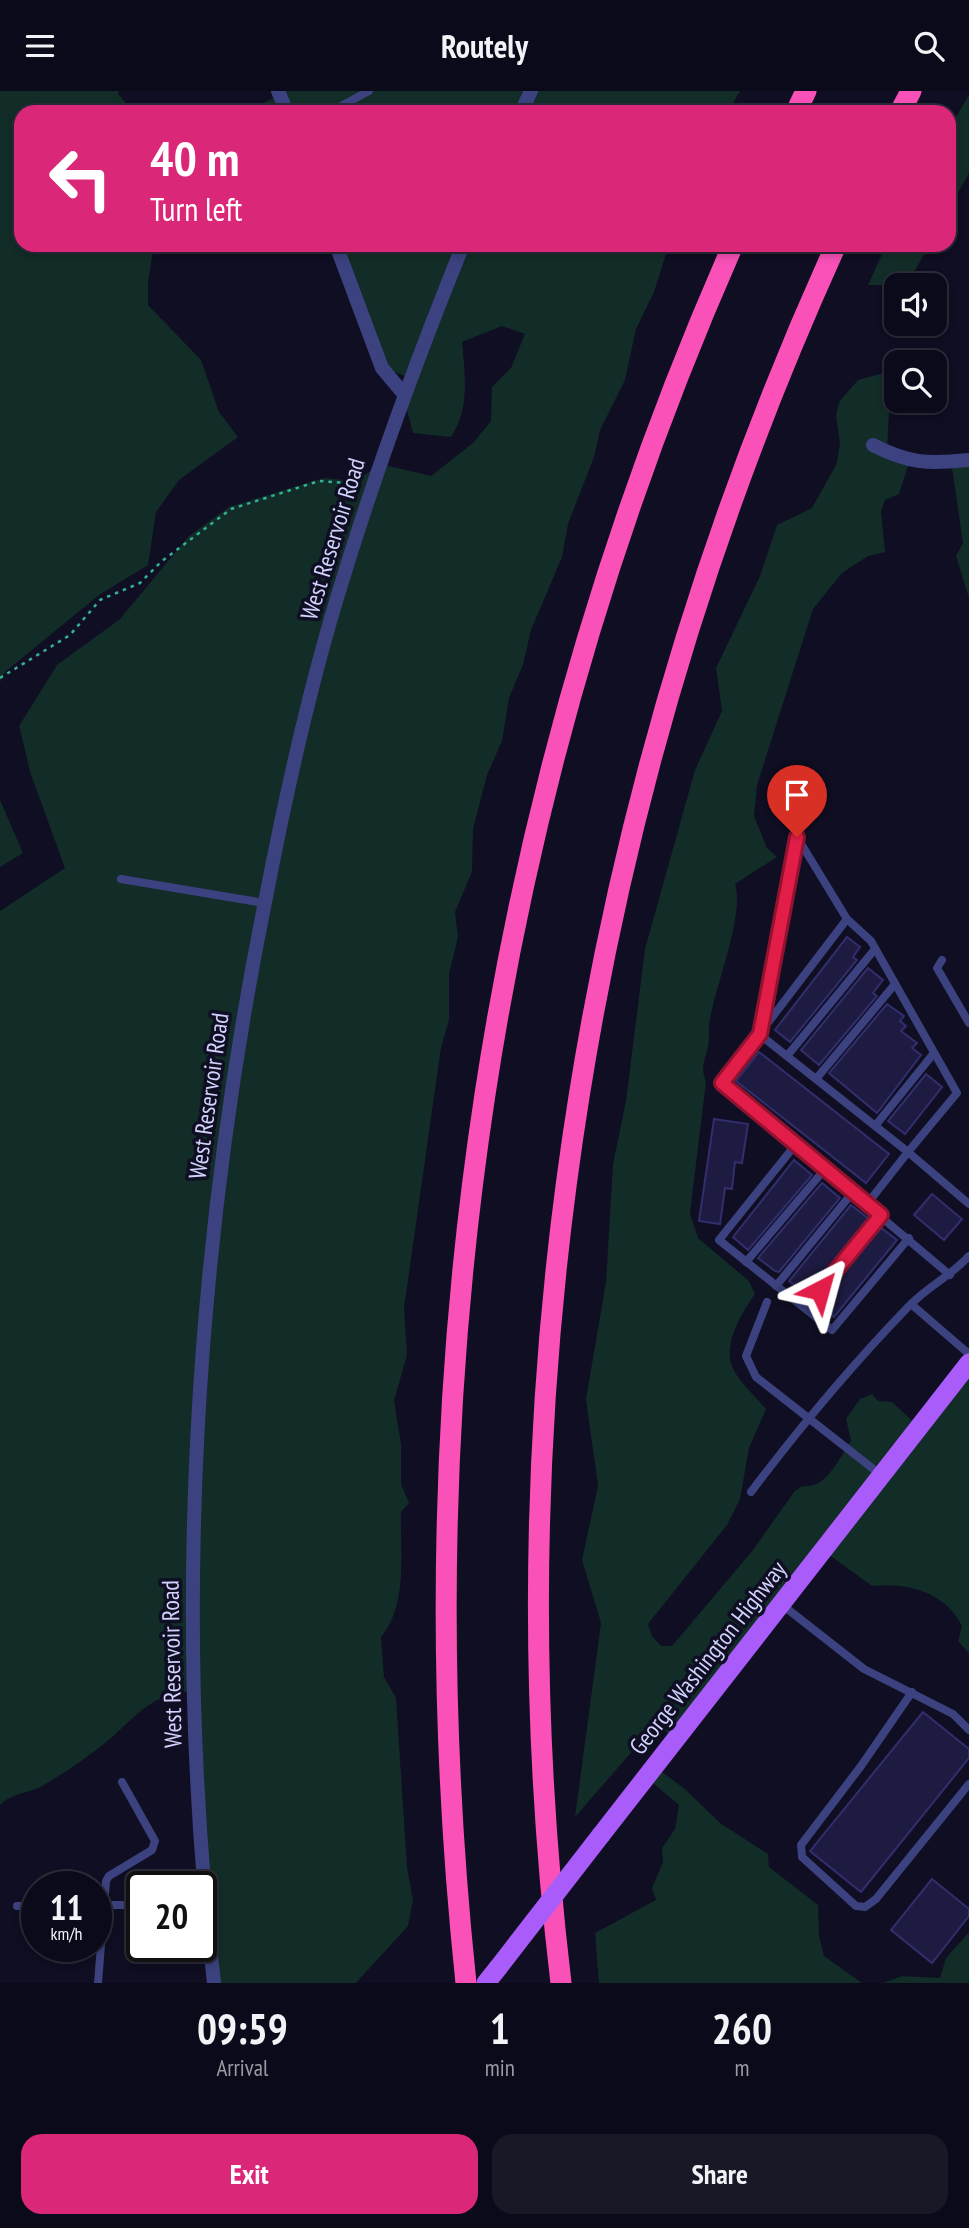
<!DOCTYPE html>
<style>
body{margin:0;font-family:"PT Sans Narrow",sans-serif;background:#191827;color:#f1f3f6;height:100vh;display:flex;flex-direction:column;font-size:26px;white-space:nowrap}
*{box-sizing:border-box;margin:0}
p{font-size:23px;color:#9a9aa2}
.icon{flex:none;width:38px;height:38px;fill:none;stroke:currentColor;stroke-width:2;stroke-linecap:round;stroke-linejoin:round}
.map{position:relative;height:1892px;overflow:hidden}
.side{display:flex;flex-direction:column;background:#0b0a1a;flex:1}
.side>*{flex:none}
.guide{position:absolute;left:14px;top:14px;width:942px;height:147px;border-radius:21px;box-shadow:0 4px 10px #0003,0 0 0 2px #2b2b39;background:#db2777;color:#fff;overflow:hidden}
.tools{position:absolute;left:884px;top:182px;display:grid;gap:14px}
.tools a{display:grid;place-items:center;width:63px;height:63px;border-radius:14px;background:#0b0a1a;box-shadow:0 4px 10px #0003,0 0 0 2px #2b2b39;font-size:35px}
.speed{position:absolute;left:21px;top:1780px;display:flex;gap:14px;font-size:35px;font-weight:700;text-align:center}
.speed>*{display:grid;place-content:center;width:91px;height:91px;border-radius:50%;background:#0b0a1a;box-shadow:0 4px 10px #0003,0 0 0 2px #2b2b39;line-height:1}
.speed small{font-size:18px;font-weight:400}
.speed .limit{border:4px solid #111;border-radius:10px;background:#fff;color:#111}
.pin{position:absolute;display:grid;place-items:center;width:60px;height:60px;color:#fff;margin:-72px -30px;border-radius:50% 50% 50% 0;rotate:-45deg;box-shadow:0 0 7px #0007}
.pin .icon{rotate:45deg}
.me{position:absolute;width:77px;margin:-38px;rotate:39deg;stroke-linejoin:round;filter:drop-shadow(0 0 5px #0008)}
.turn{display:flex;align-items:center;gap:24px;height:147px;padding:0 21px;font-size:32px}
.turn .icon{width:91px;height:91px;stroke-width:2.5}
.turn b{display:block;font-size:49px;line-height:60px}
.eta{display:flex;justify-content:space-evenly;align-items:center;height:119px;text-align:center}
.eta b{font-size:42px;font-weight:700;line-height:49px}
.cta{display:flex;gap:14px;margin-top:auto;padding:14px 21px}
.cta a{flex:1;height:80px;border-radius:21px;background:#db2777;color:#fff;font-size:28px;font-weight:700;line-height:80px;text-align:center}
.cta a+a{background:#191827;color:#f1f3f6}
header{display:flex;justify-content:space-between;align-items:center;height:91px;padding:0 21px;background:#0b0a1a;font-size:32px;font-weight:700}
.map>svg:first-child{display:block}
</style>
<header><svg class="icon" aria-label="menu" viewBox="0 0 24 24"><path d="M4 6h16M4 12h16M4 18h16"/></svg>Routely<svg class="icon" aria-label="search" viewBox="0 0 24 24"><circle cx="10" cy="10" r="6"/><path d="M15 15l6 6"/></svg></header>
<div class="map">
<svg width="969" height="1892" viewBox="0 0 969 1892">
<rect width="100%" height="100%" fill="#0f0e22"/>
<!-- green -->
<g fill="#122c27">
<polygon points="0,0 119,0 118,3 134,21 21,21 21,154 154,154 148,191 148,214 201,269 219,321 238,346 179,389 156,421 148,474 99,504 5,581 0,591"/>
<polygon points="278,0 740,0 728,21 204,21 210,17 250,18 278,5"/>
<polygon points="969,4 969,82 949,118 949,38"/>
<path d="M324,154h345l-15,47 -18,37 -11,51 -25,50 -6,27 -26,67 -6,33 -31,73 -8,35 -14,33 -7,43 -15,34 -14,54 -1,43 -17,40 3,25 -9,37v46l-8,28 -37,260 3,47 -13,46 7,43v40l8,19 -8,9c-1,41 7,93 -20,125l3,40 12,21 11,169 6,33 -5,26 -52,57h-142l-21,-292c-41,3 -54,22 -82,47 -20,17 -45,34 -67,47 -15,9 -31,7 -44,20v-894l65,-43 -34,-93 -12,-49 38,-61 63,-46 69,-83 40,-29 95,-29 31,3 26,-17 50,12 42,-33 18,-22 1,-34 19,-19 14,-34 -23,-8 -40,16c3,33 8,67 -11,95l-38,-4 -8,-31 3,-25 -23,-8 -47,-121z"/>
<polygon points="886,154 929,154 907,194 868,194"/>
<path d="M887,281l9,27 -7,14 -2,37 22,13 -10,31 -14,6 -4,11 4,41 -17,4 -26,17 -29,36 -56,176 -3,31 13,32 10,9 -42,27c10,31 -21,105 -26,141 -1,7 1,15 -1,21 -3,15 -8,20 -2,36l-16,131 8,25 51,43 6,13c-12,17 -32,49 -23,72 5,14 24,31 34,43l-17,39 -9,51 -13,26 -79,99 4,12 9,10h11l81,-96 41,-58 8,-6c24,4 37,-28 49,-45l-5,-22 14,-20 12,-5 6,7 14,1 26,24 51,-59v286l-11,-12 4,-15c-16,-33 -54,-44 -90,-40l-47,-34 -150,187 -19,-15 -81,93 26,-194 -19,-63 16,-74 -12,-87 20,-117 7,-118 13,-63 19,-152 50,-179 27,-59 -6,-43 44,-92 17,-51 35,-17 25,-45 3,-20 -4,-27 3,-14 19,-22z"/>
<polygon points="969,367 969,507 956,465 963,452 951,370"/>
<polygon points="0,709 23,762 0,776"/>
<polygon points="657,1677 686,1699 720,1732 768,1763 769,1776 818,1814 819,1845 824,1865 862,1892 599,1892 595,1842 656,1809 652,1797 663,1771 662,1757 675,1738 679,1714 648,1688"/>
<polygon points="969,1841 969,1892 883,1892 902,1885 940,1887 946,1867"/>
</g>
<!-- building -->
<g fill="#1e1b42" stroke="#322e6d" stroke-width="2">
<polygon points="847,846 860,856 853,866 857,869 790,951 775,939"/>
<polygon points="868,877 883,889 873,902 877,905 819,974 801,959"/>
<polygon points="887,913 904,925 900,930 906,935 901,940 917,952 912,957 921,964 877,1022 829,982"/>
<polygon points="759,961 889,1063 866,1092 736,990"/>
<polygon points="926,983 942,996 905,1043 888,1030"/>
<polygon points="714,1028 748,1033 742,1072 735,1071 732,1098 725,1097 720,1133 699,1130"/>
<polygon points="794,1069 812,1084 748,1159 733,1146"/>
<polygon points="822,1092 840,1107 779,1181 775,1180 758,1167"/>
<polygon points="932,1103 962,1128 944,1149 914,1124"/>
<polygon points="851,1114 869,1128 807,1204 789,1190"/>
<polygon points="880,1136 897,1149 834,1226 817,1212"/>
<polygon points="923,1621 969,1658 969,1667 861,1801 810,1760"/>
<polygon points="932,1788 969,1818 969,1825 932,1872 891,1839"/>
</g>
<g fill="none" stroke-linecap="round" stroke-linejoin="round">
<!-- path -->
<polyline stroke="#33b097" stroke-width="2.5" stroke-dasharray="3.5 5" stroke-linecap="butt" points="0,587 70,544 100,509 140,492 162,470 231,418 319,390 360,393"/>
<!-- service -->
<g stroke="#3b427f" stroke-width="8">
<polyline points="330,21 369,0"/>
<polyline points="121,788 264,812"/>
<polyline points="847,828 871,850 957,1002 908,1061 969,1113"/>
<polyline points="942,869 937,877 969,932"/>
<polyline points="787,965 875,858"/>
<polyline points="816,988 895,893"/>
<polyline points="875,1035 934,962"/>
<polyline points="796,1053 719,1149 832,1239 909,1147"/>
<polyline points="867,1113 908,1061 759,943 797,746 847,828 722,992 950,1184"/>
<polyline points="746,1171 825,1078"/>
<polyline points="776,1195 853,1101"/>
<polyline points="767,1211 746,1265 756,1286 881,1384"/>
<polyline points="911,1213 969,1263"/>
<polyline points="805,1217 881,1124"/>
<path d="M751,1401c49,-65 100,-126 157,-185 21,-22 42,-30 61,-51"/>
<polyline points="781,1513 864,1578 953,1623 969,1639"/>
<polyline points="912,1601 861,1675 801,1754 802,1766 856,1815 865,1816 876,1808 969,1693"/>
<polyline points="96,1814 142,1814"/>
<polyline points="17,1815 37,1815"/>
<polyline points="98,1892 106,1790 109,1785 152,1759 155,1750 122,1691"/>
</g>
<!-- minor -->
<g stroke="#3b427f" stroke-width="14">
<polyline points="278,0 287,21"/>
<polyline points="521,21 531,0"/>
<polyline points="336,154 382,277 403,302"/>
<path d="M873,354c37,19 55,19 96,15"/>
<path d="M214,1892c-42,-363 -20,-733 53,-1091 19,-98 41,-198 70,-294 36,-120 79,-237 126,-353"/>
</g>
<!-- primary -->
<g stroke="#a95cf9" stroke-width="19">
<polyline points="601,1744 969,1272"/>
<polyline points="486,1892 498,1877"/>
</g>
<!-- motorway -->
<g stroke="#f951b8" stroke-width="21">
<polyline points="796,21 806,0"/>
<polyline points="900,21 911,0"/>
<path d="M466,1892c-63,-598 24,-1188 267,-1738"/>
<path d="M561,1892c-71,-593 28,-1195 275,-1738"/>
</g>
<!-- primary-bridge -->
<polyline stroke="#a95cf9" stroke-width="19" points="498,1877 601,1744"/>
</g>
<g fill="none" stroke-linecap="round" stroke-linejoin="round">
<defs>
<polyline id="route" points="797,746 760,943 722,992 881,1124 820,1199"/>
</defs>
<!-- route casing -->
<use href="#route" stroke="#92132f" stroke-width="18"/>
<!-- route -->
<use href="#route" stroke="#e11d48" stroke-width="12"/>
</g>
<g text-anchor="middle" stroke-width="7" stroke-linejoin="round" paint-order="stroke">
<!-- street labels -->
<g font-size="24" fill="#d1d2fd" stroke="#0f0e22">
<text transform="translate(333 448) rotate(-73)" y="8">West Reservoir Road</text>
<text transform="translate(209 1005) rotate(-82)" y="8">West Reservoir Road</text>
<text transform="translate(708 1567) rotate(-52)" y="8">George Washington Highway</text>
<text transform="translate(172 1573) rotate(-91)" y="8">West Reservoir Road</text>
</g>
</g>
</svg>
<div class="tools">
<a><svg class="icon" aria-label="sound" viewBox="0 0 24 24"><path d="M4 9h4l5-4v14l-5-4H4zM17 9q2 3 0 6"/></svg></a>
<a><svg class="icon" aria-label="search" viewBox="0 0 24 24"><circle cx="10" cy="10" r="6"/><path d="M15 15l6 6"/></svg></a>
</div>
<div class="speed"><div>11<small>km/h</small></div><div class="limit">20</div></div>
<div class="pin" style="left:797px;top:746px;background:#d93025"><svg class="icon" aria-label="arrive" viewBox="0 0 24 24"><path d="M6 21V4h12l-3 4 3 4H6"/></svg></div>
<svg class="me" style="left:820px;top:1199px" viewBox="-20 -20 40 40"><path d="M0-17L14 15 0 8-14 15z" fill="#e11d48" stroke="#fff" stroke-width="4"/></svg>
<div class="guide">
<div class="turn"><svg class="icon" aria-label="left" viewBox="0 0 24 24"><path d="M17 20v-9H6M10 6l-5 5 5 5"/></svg><div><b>40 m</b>Turn left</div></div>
</div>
</div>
<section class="side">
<div class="eta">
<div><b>09:59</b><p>Arrival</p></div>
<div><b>1</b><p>min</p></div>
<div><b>260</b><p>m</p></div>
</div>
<div class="cta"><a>Exit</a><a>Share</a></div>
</section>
